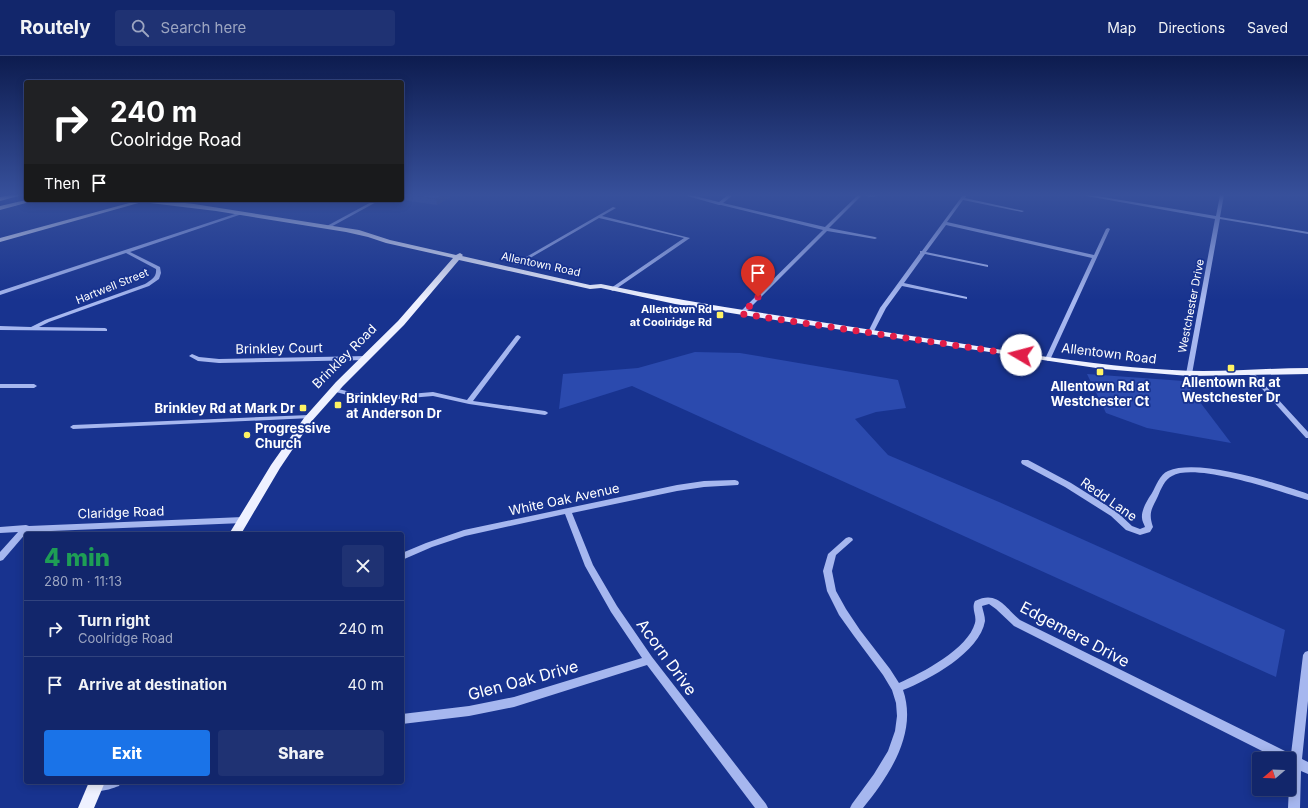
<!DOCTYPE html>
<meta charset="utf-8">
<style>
body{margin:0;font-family:Inter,sans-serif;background:#1f3273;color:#f1f3f6;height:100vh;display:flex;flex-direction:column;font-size:15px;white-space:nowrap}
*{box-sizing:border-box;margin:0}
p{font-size:13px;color:#9ca5c1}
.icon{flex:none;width:22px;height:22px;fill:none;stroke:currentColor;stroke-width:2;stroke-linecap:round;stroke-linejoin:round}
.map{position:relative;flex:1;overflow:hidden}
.side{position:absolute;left:24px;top:476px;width:380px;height:252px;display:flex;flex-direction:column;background:#12266b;border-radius:4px;box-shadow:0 2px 10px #0003,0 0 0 1px #31437e}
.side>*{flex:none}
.top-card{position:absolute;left:24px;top:24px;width:380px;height:122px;border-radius:4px;box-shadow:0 2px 10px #0003,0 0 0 1px #31437e;background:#202124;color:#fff;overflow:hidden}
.needle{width:26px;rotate:251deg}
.controls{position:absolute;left:1252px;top:696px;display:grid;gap:8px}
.controls a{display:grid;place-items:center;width:44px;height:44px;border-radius:4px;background:#12266b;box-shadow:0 2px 10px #0003,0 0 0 1px #31437e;font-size:20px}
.pin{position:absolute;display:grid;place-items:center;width:34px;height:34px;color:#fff;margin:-41px -17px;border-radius:50% 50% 50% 0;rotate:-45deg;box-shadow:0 0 4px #0007}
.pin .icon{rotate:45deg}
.me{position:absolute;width:44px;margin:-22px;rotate:278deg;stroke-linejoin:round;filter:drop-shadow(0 0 3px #0008)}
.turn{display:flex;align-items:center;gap:14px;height:84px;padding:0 20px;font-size:18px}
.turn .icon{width:52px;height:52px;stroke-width:2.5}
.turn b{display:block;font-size:28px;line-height:34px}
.then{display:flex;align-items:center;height:38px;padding:0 20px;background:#0003;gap:8px;font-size:15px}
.round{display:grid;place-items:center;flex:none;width:42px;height:42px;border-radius:4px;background:#1f3273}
.headline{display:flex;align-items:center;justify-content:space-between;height:68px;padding:0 20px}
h1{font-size:24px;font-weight:800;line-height:30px;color:#1e9e55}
.button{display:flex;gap:8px;margin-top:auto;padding:8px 20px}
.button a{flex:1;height:46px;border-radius:4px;background:#1a73e8;color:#fff;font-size:16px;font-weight:800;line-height:46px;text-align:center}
.button a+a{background:#1f3273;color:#f1f3f6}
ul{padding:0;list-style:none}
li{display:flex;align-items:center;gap:12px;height:56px;padding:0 20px;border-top:1px solid #31437e}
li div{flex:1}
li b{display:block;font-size:15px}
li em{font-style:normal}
header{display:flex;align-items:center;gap:24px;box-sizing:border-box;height:56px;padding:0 20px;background:#12266b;border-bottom:1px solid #31437e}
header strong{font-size:19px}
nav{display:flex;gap:22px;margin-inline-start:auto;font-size:14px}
.search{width:280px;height:36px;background:#1f3273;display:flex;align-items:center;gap:10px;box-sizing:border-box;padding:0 14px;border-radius:4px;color:#9ca5c1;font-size:15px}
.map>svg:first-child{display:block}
</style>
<header>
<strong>Routely</strong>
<div class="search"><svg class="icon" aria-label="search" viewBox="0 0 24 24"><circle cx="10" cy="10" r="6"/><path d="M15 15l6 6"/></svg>Search here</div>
<nav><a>Map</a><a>Directions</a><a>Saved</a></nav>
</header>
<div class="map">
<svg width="1308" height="752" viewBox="0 0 1308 752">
<rect width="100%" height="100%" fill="#18338f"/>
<!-- green -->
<g fill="#2b4aae">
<polygon points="695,296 740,297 898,324 906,352 876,356 855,363 888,399 999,446 1285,574 1276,621 632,330 559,353 563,318 638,312"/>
<polygon points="1087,318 1184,325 1231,387 1147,372 1106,357"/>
</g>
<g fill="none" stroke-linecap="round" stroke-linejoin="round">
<!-- minor -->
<g fill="#a6b7ef" fill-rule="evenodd">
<polygon points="684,139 691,139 719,146 728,139 733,139 723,147 825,171 858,139 862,139 829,172 875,181 877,182 875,183 827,175 744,258 740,258 740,256 823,174 721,149 719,149"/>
<path d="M864,139h15c-3,2 -12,2 -15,0z"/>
<polygon points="963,139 967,139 965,142 1024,155 1022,156 963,144 947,166 1094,199 1106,173 1108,172 1110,173 1050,304 1048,305 1045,303 1092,202 946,169 926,196 988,209 988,211 925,198 904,227 967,241 967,243 902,230 886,252 873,277 871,278 868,276 880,252 920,197 920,195 922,195"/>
<polygon points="1081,139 1091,139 1216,160 1220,139 1224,139 1220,161 1308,176 1308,178 1220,163 1192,318 1189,320 1186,318 1215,163"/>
<polygon points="375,144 380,144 329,172 325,171"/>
<polygon points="613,151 616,152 602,160 690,182 613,235 611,234 611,232 684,182 599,162 518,209 514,208"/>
<path d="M241,156l4,1 -115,39 30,15 1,6 -2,6 -10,7 -100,36 -10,5 66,1 2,1v2l-107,-1v-4l31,1 14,-7 100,-36c6,-4 12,-7 11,-15l-30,-16 -126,42v-4z"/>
<polygon points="518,279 521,281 473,345 545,355 547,356 548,357 547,358 545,359 469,348 433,340 386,344 355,341 332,335 331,334 334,332 355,337 386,340 433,336 467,344 516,280"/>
<polygon points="192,298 199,301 219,303 367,300 370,302 367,304 219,307 198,305 189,300"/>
<polygon points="1250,314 1252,315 1308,376 1308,382 1306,382 1248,317 1247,316 1248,315"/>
<polygon points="0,328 34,328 37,330 34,332 0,332"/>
<polygon points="309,359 312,361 311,362 73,373 70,371 73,369"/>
<path d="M1022,404h6l43,23 46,29 15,14 8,3 5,-2c-1,-3 -3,-6 -3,-9 -1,-8 6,-19 10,-25 4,-7 8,-19 16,-22 31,-13 108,12 140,23v6c-27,-8 -112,-38 -136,-24 -7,3 -11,13 -14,20 -6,13 -10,16 -5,31l-3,5 -10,3 -14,-5 -15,-14 -46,-29 -43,-23 -1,-2z"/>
<polygon points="735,424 738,425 739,427 738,429 704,431 677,435 572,457 593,509 617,550 652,601 766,748 768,752 755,752 647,609 514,651 469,660 402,668 402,658 469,650 514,641 642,602 611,556 585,510 565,458 465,480 432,491 402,504 402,497 426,487 464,474 677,429 704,425"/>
<polygon points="243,461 246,462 247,464 246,466 243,467 27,476 3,504 0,505 0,496 18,476 0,477 0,471 26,469 29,470"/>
<path d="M849,481l3,1 1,2 -17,15 -4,16 4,20 10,18 14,21 30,39 9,14c23,-10 69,-34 76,-60 2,-8 -4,-14 0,-22 23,-11 30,7 45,19l271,134 12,-99 2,-3 3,-1v50l-6,58 6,3v12l-7,-3 -1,37h-12l2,-43 -1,-1v-5h-11l-264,-133 -18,-17 -7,-5 -7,2c1,5 3,10 3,15 -5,31 -56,59 -82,69 15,43 -14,86 -40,118h-13l2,-4 22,-30 14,-23 7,-20 2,-15 -1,-13 -4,-13 -9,-15 -29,-39 -15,-21 -12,-24 -4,-20 5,-17 18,-16z"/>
<path d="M91,726h30l-2,4c-8,3 -20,7 -28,4l-2,-4z"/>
</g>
<!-- major -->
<g fill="#eef1ff" fill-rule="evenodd">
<path d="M128,144h30l36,4 139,22 26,4 31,10 66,15 4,-2 3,2 -1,1 128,29 11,-1c98,21 198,34 297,50 91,13 182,31 274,36 45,3 91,-2 136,-2v6l-119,2 -86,-7 -354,-53 -74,-12 -74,-16 -11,1 -131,-29 -55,65 -61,61 -32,36 -31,46 -39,66h-12l42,-69 33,-47 32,-36 62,-61 55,-63 -67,-15 -18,-6 -22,-5 -130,-21 -74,-9 -142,40v-4l133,-36z"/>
<polygon points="89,726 105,726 94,752 78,752"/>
</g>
<!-- highway -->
<g fill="#fff" fill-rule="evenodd">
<polygon points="9,139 22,139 0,145 0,141"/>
<polygon points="26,144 37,144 0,154 0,150"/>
</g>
</g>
<!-- wall -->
<polygon fill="#344d9d" points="402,139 454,139 437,149 402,144"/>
<!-- shaded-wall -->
<polygon fill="#2b3e7f" points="442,139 454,139 437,149 436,143"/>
<!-- building -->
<polygon fill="#3d59b6" stroke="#2b3e7f" points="411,139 442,139 436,143"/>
<!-- sky -->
<linearGradient id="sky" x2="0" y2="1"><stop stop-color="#0d1c4f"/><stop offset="0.57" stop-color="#37509b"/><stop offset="1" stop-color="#37509b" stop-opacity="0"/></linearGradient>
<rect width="1308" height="244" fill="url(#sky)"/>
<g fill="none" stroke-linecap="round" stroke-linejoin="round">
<!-- route -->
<polyline stroke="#e11d48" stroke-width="7" stroke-dasharray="0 12.6" points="758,241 742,258 1021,299"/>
</g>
<!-- markers -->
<g fill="#fff364" stroke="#18338f" stroke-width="1.5">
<rect x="716" y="255" width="8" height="8" rx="2"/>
<rect x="1227" y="308" width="8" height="8" rx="2"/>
<rect x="1096" y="312" width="8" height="8" rx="2"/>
<rect x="334" y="345" width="8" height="8" rx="2"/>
<rect x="299" y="348" width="8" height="8" rx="2"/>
<circle cx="247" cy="379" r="4"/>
</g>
<g text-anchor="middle" stroke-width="3.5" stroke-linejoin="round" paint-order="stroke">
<!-- far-street labels -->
<g font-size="11" fill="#fff" stroke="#18338f">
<text transform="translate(541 208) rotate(12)" y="4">Allentown Road</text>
<text transform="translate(112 230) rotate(-22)" y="4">Hartwell Street</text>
<text transform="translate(1191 250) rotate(-79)" y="4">Westchester Drive</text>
</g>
<!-- far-poi labels -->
<g font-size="11" font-weight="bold" fill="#fff" stroke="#18338f" text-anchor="end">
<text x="712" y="257">Allentown Rd<tspan x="712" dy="13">at Coolridge Rd</tspan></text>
</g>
<!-- street labels -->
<g font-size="13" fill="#fff" stroke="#18338f">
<text transform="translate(279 292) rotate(-1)" y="5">Brinkley Court</text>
<text transform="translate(1109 297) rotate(7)" y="5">Allentown Road</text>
<text transform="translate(344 300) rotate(-45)" y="5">Brinkley Road</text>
<text transform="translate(564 443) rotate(-12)" y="5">White Oak Avenue</text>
<text transform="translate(1109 443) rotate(35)" y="5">Redd Lane</text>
<text transform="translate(121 456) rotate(-2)" y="5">Claridge Road</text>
</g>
<!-- poi labels -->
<g font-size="13" font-weight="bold" fill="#fff" stroke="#18338f">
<text x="1231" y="331">Allentown Rd at<tspan x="1231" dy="15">Westchester Dr</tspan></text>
<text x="1100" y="335">Allentown Rd at<tspan x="1100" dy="15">Westchester Ct</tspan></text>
<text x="346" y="347" text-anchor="start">Brinkley Rd<tspan x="346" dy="15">at Anderson Dr</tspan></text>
<text x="295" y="357" text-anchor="end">Brinkley Rd at Mark Dr</text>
<text x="255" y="377" text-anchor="start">Progressive<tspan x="255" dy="15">Church</tspan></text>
</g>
<!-- near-street labels -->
<g font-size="16" fill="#fff" stroke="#18338f">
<text transform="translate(1075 578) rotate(28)" y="6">Edgemere Drive</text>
<text transform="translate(667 601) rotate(54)" y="6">Acorn Drive</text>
<text transform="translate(523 624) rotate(-15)" y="6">Glen Oak Drive</text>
</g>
</g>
</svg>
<div class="controls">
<a><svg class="needle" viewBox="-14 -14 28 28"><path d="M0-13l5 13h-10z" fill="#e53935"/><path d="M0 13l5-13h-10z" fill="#9ca5c1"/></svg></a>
</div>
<div class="pin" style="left:758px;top:241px;background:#d93025"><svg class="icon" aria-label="arrive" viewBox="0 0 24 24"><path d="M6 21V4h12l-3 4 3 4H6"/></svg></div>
<svg class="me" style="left:1021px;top:299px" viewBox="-20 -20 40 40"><circle r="19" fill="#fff"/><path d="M0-13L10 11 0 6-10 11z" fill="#e11d48"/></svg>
<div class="top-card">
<div class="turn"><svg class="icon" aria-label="right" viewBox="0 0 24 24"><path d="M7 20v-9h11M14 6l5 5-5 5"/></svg><div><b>240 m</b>Coolridge Road</div></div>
<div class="then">Then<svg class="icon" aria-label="arrive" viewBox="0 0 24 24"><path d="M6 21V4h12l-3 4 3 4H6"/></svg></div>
</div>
<section class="side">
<div class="headline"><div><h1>4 min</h1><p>280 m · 11:13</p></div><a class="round"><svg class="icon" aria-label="close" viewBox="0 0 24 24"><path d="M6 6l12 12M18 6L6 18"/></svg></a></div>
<ul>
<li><svg class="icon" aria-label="right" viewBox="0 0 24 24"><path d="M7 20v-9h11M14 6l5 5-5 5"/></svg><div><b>Turn right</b><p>Coolridge Road</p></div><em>240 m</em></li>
<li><svg class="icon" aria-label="arrive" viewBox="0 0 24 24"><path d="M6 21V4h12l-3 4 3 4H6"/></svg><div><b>Arrive at destination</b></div><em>40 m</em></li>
</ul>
<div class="button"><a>Exit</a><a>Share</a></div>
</section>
</div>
